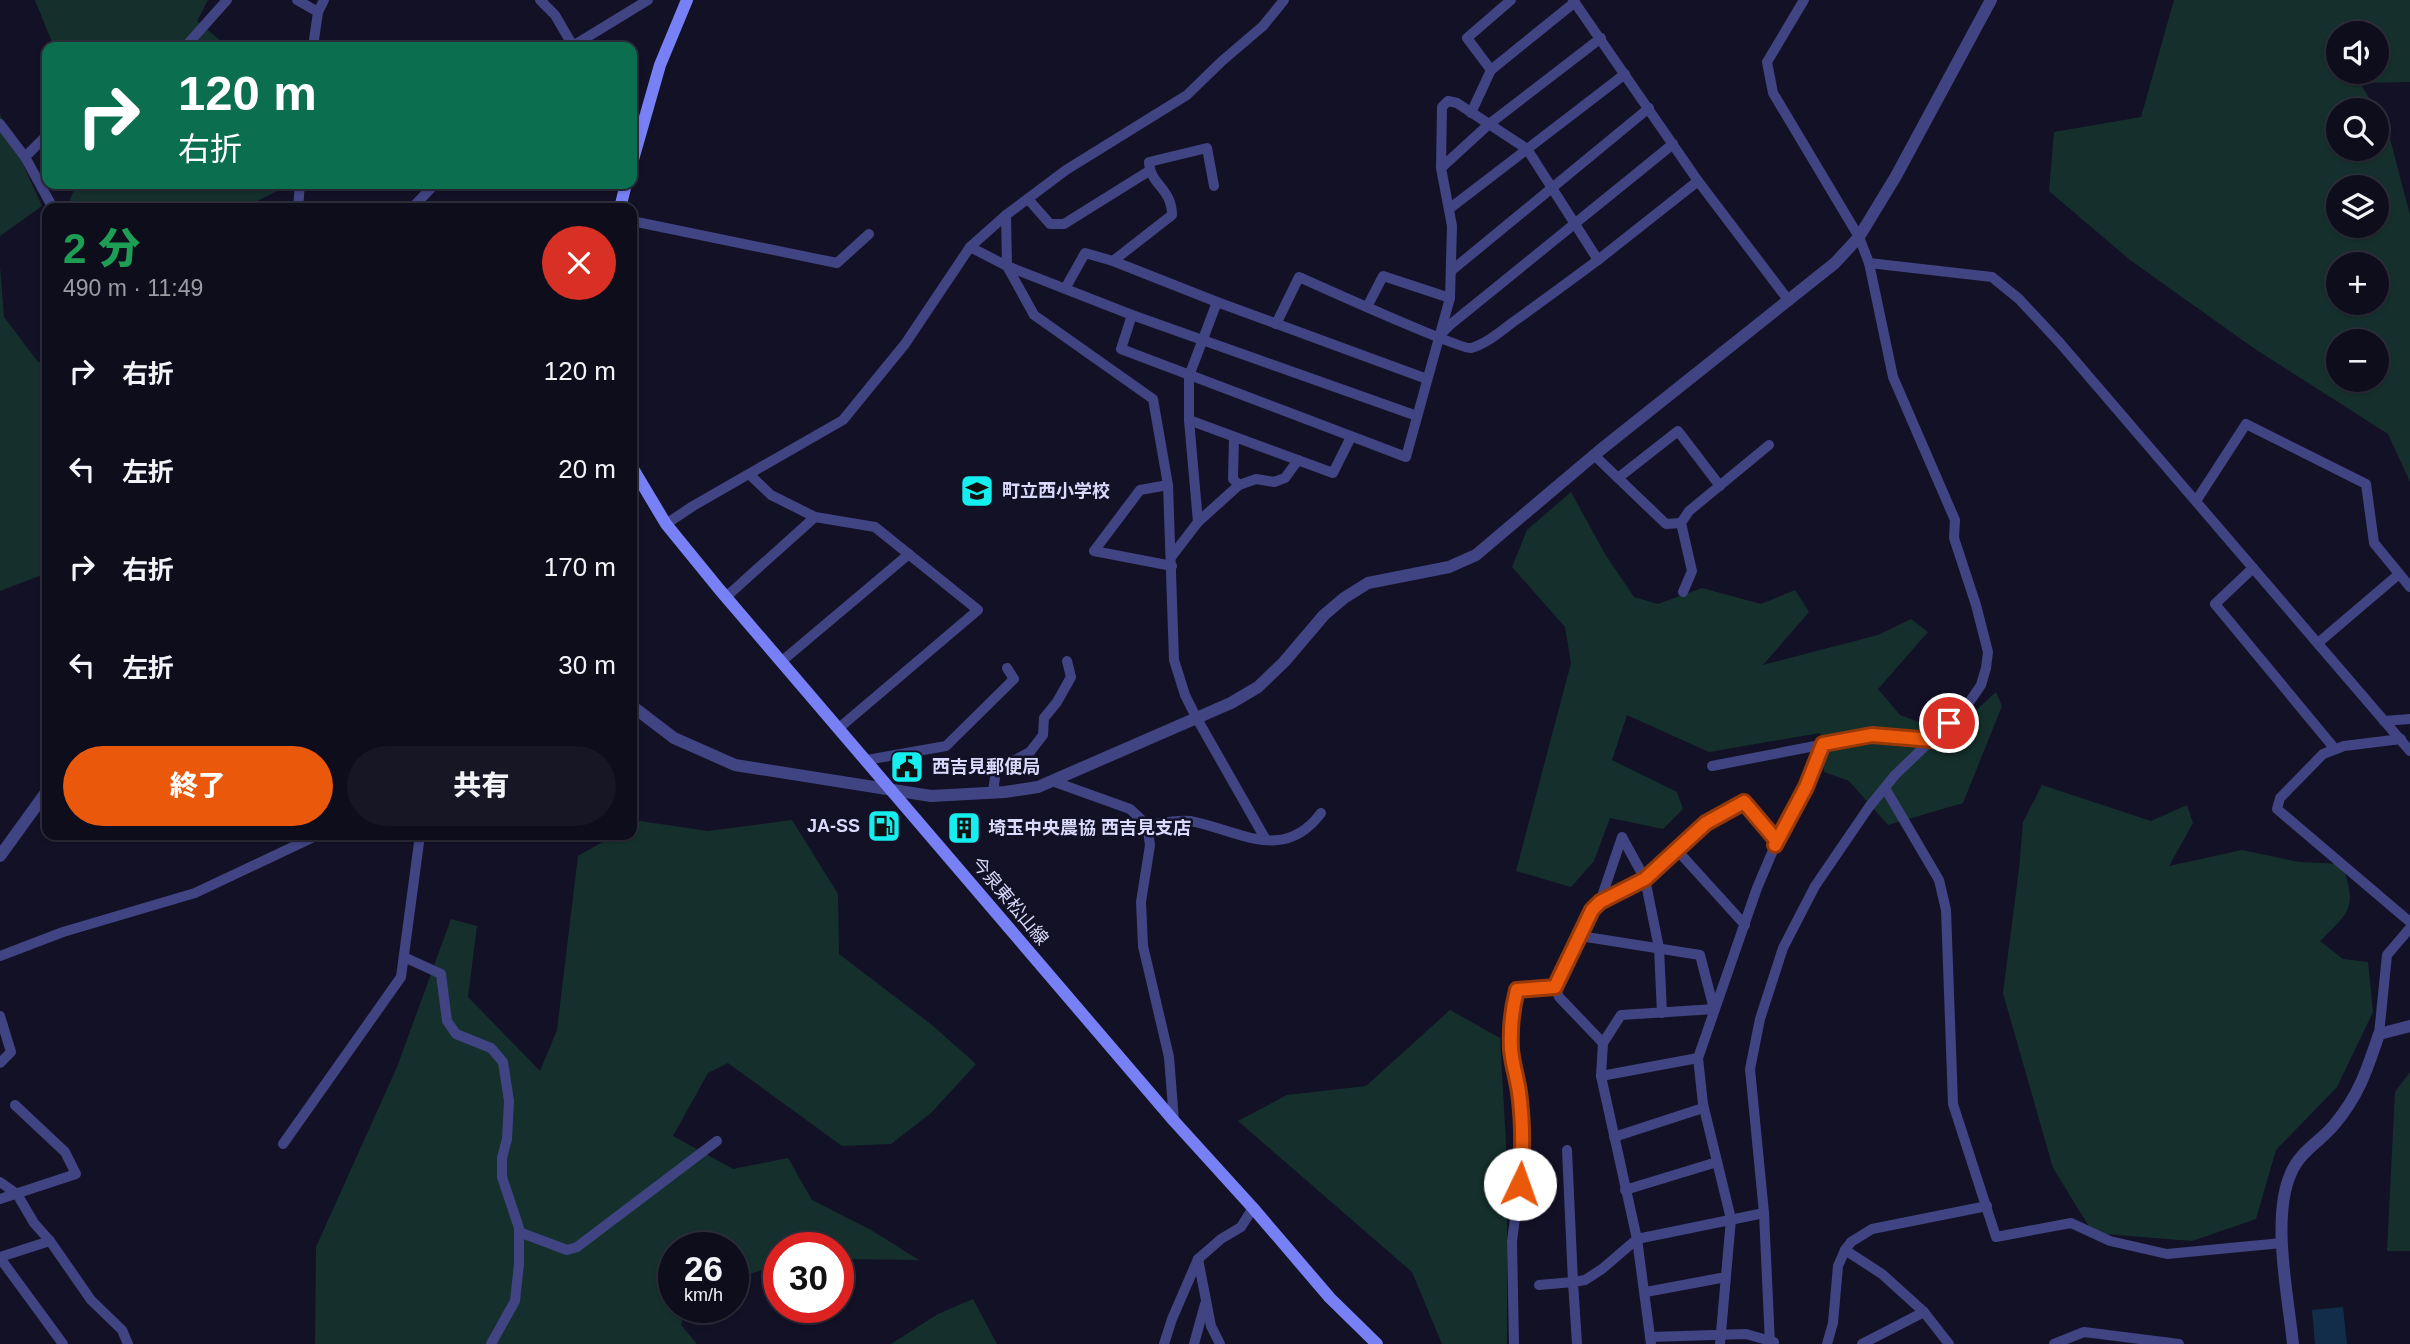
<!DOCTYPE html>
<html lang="ja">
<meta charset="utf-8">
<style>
body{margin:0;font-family:Arial,"Noto Sans JP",sans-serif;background:#171625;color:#f1f3f6;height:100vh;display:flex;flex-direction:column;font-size:26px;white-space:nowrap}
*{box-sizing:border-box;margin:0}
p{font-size:23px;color:#9b9ca3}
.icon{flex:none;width:38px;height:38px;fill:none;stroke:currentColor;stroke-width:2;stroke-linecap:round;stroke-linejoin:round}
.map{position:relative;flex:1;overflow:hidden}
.side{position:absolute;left:42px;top:203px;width:595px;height:637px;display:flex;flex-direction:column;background:#0e0d1c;border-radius:14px;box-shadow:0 2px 5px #0004,0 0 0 2px #2e2d3b}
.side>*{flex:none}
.guide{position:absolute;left:42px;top:42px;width:595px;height:147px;border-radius:14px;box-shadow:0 2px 5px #0004,0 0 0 2px #2e2d3b;background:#0b6e4f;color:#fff;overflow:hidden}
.controls{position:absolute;left:2326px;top:21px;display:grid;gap:14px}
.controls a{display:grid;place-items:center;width:63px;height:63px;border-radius:50%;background:#0e0d1c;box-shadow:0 2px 5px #0004,0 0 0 2px #2e2d3b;font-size:35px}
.speed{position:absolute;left:658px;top:1232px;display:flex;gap:14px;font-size:35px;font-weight:700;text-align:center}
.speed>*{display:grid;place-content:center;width:91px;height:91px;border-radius:50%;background:#0e0d1c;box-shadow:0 2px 5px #0004,0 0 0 2px #2e2d3b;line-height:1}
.speed small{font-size:18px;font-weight:400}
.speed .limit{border:10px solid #d22;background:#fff;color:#111}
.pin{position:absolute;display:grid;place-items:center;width:60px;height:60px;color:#fff;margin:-30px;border:4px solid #fff;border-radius:50%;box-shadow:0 2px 7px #0007}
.me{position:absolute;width:77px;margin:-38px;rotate:3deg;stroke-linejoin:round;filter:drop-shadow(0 0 5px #0008)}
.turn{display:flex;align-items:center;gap:24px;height:147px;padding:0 21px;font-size:32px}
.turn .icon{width:91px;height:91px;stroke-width:2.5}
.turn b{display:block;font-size:49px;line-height:60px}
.round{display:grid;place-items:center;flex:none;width:74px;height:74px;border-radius:37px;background:#171625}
.overview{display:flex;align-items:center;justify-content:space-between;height:119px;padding:0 21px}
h1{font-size:42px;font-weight:800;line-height:52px;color:#1e9e55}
.primary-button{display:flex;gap:14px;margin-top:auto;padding:14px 21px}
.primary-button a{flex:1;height:80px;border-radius:42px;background:#ea580c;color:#fff;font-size:28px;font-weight:800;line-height:80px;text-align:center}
.primary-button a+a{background:#171625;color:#f1f3f6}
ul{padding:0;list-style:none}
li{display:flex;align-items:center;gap:21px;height:98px;padding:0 21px}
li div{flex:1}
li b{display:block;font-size:26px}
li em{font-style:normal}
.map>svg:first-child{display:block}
</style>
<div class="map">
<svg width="2410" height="1344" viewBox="0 0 2410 1344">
<rect width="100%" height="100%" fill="#131126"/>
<!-- green -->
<g fill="#15302c" fill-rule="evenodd">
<polygon points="35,0 208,0 197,21 228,47 54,47"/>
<path d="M2174,0h236v82l-50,1 27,44 23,88v267l-22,-48 -133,-85 -125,-89 -81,-69 5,-59 87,-15zM2338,33h38v39h-38zM2376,110v39h-38v-39zM2376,187v39h-38v-39zM2338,264h38v39h-38zM2338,341h38v39h-38z"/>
<polygon points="0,114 42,206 0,236"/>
<polygon points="77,184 276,184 279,190 244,208 75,208 70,199"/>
<polygon points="0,266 4,317 38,362 47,364 47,573 0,591"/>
<polygon points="1571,492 1605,554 1634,597 1658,604 1702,588 1761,604 1795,590 1809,612 1763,665 1878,635 1911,619 1928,632 1878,689 1900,715 1950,734 1996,692 2002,706 1963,803 1888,825 1849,781 1824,772 1820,733 1709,752 1627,715 1612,760 1677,792 1683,809 1663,829 1610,818 1594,861 1571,887 1516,871 1571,663 1565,627 1512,567 1527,530"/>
<path d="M2042,785l109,36 36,-16 6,18 -24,43 73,-16 57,12 43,2c15,43 9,47 -22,77l23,18 25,3 5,50 -36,75 -61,63 -20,69 -64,22 -99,-8 -40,-65 -50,-175 16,-124 4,-47z"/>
<polygon points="792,820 838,894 839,954 932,1025 976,1064 931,1113 891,1144 842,1146 728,1063 708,1073 673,1136 733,1169 788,1158 812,1200 871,1230 919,1260 838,1259 838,1248 779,1248 779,1265 733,1279 733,1248 674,1248 674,1307 686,1307 681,1325 697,1344 315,1344 316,1247 397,1067 451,919 477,926 468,997 540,1071 557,1030 578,856 615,835 632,835 632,825 640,821 708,831"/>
<polygon points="1450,1010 1500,1038 1507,1162 1507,1344 1442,1344 1412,1272 1238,1121 1287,1095 1366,1086"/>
<polygon points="2410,1072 2410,1251 2387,1251 2395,1092"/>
<polygon points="973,1299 997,1344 891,1344 938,1314"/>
</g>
<!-- water -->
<polygon fill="#122d4a" points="2343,1307 2347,1344 2315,1344 2312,1310"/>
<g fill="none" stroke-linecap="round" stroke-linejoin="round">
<!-- minor -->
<g stroke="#404482" stroke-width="10">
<polyline points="297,0 318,12"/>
<polyline points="540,0 555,15 573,46"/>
<polyline points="1573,0 1698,181 1789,301"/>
<polyline points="185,47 227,0"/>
<polyline points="313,47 318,12 324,0"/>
<polyline points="571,47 648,0"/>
<polyline points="1491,70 1467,38 1511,0"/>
<polyline points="1471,113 1491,70 1575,2"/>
<polyline points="0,124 25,157 53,208"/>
<polyline points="25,157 47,135"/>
<polyline points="1441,168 1488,125 1601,38"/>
<polyline points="1028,199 1050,224 1064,224 1149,171"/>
<polyline points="298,208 300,184"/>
<polyline points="412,208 435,184"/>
<polyline points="1449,209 1625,74"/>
<polyline points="1006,215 1007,266 1132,315 1417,416"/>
<polyline points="632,221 837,263 869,234"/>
<polyline points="970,247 1007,266 1034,315 1153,399 1168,485 1174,660 1185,695 1196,717 1266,840"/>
<polyline points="1598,260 1698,181"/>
<polyline points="1113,261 1217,302 1427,379"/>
<polyline points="1869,263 1992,277 2019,299 2060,343 2410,751"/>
<polyline points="1451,271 1649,108"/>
<path d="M1066,287l19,-34 28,8 59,-46c0,-27 -22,-30 -23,-53l58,-14 7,38"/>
<polyline points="1367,307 1383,276 1450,298"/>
<path d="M1132,315l-11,34 285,108 44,-159 2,-72 -11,-58 1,-61 6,-6 9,2 70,46 71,111c-27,20 -54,40 -82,60 -13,9 -29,24 -45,28 -10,2 -152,-62 -172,-71l-23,47"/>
<polyline points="1442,333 1451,324 1673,144"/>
<polyline points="1189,420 1333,473 1351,437"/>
<polyline points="1594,455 1666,524 1681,523"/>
<polyline points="749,474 771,495 815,517 875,527 978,610 839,728"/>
<polyline points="1618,478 1678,431 1720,486"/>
<polyline points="1168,485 1140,490 1094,551 1172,566"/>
<polyline points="1239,485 1256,479 1274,482 1285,478 1298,460"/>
<polyline points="2196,501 2246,424 2366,484 2374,543 2410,587"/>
<polyline points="1198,522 1189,420 1189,376 1217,302"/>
<polyline points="666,524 693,506 843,420 905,344 970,247 1006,215 1066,170 1187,95 1222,61 1263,26 1284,0"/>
<polyline points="1172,556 1198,522 1239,485 1233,479 1234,438"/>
<polyline points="2253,568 2215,604 2335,749"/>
<polyline points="1683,592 1692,571 1681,523 1689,511 1769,445"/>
<polyline points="726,597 815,517"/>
<polyline points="2318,643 2399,574"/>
<polyline points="782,661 909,554"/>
<polyline points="2384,721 2410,719"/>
<polyline points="2401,739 2344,746 2323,754 2280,798 2277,809 2410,922"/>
<polyline points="867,760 946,746 1014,679 1007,668"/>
<polyline points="1712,766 1872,735 1932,740"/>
<polyline points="1052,781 1130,809 1147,825 1150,845 1141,902 1143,946 1169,1057 1174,1121"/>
<polyline points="1885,788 1939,880 1946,910 1953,1104 1996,1237 2071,1223 2110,1241 2167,1254 2282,1243"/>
<polyline points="993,792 996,770 1030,752 1043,735 1044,718 1057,702 1071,677 1067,661"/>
<path d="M1147,825c13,-1 30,-6 43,-4 49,9 93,43 131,-8"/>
<polyline points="1775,844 1806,787 1823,744"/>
<polyline points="1676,849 1745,925"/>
<polyline points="1600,902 1622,837 1645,879 1659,948 1662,1013"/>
<polyline points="1580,936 1700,955 1714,1009"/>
<polyline points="0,956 63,932 195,893 318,835"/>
<polyline points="404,957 441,974 447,1021 456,1034 491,1048 503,1062 509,1101 507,1139 502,1158 502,1177 519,1228 519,1264 515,1301 491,1344"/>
<polyline points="0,1016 11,1052 0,1063"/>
<polyline points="2379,1034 2387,955 2410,928"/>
<polyline points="1603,1043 1559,997 1555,987 1592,910 1600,902 1645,879 1706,823 1744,802 1777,841 1757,888 1698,1058 1703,1104 1731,1219 1720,1344"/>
<polyline points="1601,1076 1698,1058"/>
<polyline points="1614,1137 1703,1108"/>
<polyline points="283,1144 401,977 420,835"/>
<polyline points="0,1182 17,1194 34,1223 50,1241 91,1300 122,1330 128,1344"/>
<polyline points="1625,1190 1717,1162"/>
<polyline points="0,1199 76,1174 65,1152 15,1105"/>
<polyline points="519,1232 567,1250 577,1247 717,1141"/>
<polyline points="1845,1250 1882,1274 1924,1312 1862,1344"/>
<polyline points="0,1257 50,1241"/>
<polyline points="0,1258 63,1344"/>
<polyline points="1198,1259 1211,1326 1220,1344"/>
<polyline points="1539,1285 1573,1282 1567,1150"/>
<polyline points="1646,1292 1726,1277"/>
<polyline points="1924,1312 1949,1344"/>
<polyline points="1650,1337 1746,1334 1774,1342"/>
<polyline points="1164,1344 1172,1319 1198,1259 1221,1239 1241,1227 1253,1208"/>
<polyline points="1194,1344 1205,1304"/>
<polyline points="1514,1344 1512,1241 1523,1159 1519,1091 1511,1050 1512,1008 1516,990 1555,987"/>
<polyline points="1577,1344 1573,1282 1585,1280 1602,1269 1637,1239 1764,1213"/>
<polyline points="1651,1344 1637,1239 1601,1076 1603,1043 1621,1015 1715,1009"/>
<polyline points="1770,1344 1764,1213 1750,1069 1760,1019 1783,948 1815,886 1869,807 1895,775 1966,707 1981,685 1986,668 1988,652 1976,605 1954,538 1955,520 1893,377 1869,263 1859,237 1773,93 1767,62 1804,0"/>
<polyline points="1827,1344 1833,1323 1838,1266 1845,1250 1851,1242 1872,1229 1987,1206"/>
<polyline points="2054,1344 2084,1332 2179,1344"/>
</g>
<!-- tertiary -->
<g stroke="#404482" stroke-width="12">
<polyline points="632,706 674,738 735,765 931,796 1005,792 1038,787 1231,703 1258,687 1284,662 1324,615 1344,598 1368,583 1449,567 1476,555 1599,451 1835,263 1859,237 1896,176 1991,0"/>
<polyline points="0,856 47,791"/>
<path d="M2293,1344c-5,-49 -22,-127 -2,-171 9,-22 29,-31 43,-48 25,-30 33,-55 45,-91l31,-8"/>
</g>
<!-- secondary -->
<g stroke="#7781f5" stroke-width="12">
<polyline points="632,163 660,65 687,0"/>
<polyline points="620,208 626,184"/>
<polyline points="632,467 666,524 719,589 1174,1121 1253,1208 1330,1298 1377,1344"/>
</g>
</g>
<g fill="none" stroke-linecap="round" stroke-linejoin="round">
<defs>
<path id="route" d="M1520,1184c3,-30 3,-62 -1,-92 -2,-14 -7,-29 -8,-43 -1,-20 1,-40 6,-59l38,-3 37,-77 8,-8 45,-23 61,-56 38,-21 33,39 -2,4 31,-58 17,-43 49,-9 60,5 17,-17"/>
</defs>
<!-- route casing -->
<use href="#route" stroke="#983908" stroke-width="18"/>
<!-- route -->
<use href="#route" stroke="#ea580c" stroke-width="12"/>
</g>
<!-- icons -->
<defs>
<symbol id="school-square" viewBox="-11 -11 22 22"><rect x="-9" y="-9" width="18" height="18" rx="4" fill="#14eeee" stroke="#131126"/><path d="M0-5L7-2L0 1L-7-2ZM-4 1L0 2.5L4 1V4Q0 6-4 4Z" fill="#111"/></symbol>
<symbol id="civic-square" viewBox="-11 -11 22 22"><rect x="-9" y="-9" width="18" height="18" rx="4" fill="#14eeee" stroke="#131126"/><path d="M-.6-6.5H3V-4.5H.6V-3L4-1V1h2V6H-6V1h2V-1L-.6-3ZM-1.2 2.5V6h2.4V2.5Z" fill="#111"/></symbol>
<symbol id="fuel-square" viewBox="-11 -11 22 22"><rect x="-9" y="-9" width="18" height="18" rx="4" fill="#14eeee" stroke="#131126"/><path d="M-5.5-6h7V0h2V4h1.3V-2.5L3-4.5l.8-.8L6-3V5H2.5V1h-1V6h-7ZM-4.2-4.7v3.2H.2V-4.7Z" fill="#111"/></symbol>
<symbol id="building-square" viewBox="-11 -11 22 22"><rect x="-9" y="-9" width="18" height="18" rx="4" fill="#14eeee" stroke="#131126"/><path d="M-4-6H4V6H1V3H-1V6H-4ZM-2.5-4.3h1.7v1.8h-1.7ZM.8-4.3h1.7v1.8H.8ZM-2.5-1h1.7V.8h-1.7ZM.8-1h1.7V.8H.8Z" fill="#111"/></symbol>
</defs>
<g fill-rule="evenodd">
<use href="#school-square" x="958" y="472" width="38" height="38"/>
<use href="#civic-square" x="888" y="748" width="38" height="38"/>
<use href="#fuel-square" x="865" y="807" width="38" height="38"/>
<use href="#building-square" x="945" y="809" width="38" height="38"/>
</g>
<g text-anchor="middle" stroke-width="5" stroke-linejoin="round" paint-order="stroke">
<!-- poi labels -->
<g font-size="18" font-weight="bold" fill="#dadafc" stroke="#131126" text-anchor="start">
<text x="1002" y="497">町立西小学校</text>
<text x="932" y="773">西吉見郵便局</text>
<text x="860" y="832" text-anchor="end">JA-SS</text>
<text x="988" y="834">埼玉中央農協 西吉見支店</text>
</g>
<!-- street labels -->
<g font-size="18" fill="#dadafc" stroke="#131126">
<text transform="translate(1010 901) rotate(50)" y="6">今泉東松山線</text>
</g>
</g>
</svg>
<div class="controls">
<a><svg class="icon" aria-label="sound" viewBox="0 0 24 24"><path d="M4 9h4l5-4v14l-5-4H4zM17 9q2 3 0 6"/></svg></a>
<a><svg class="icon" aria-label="search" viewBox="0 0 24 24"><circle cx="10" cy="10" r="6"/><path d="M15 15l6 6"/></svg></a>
<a><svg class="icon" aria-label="layers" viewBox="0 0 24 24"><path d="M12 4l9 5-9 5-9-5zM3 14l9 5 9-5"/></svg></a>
<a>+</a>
<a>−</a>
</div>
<div class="speed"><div>26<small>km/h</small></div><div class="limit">30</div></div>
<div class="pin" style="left:1949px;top:723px;background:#d93025"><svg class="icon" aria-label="arrive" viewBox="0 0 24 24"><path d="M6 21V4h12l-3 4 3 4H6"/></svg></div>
<svg class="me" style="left:1520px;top:1184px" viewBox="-20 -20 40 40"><circle r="19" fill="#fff"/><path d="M0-13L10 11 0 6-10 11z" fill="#ea580c"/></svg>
<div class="guide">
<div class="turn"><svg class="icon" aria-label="right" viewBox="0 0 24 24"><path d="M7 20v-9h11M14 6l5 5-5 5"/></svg><div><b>120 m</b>右折</div></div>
</div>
<section class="side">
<div class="overview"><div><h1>2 分</h1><p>490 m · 11:49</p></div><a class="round" style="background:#d93025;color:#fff"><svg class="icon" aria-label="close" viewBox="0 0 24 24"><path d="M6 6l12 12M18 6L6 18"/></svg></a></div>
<ul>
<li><svg class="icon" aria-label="right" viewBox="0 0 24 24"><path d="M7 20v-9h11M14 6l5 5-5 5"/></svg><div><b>右折</b></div><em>120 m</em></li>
<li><svg class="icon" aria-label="left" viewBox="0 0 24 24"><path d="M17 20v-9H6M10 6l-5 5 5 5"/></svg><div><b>左折</b></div><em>20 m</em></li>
<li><svg class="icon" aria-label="right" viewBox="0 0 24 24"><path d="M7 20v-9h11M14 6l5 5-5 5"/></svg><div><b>右折</b></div><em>170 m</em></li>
<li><svg class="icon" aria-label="left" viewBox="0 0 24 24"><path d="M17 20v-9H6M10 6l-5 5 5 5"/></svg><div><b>左折</b></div><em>30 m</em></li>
</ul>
<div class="primary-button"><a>終了</a><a>共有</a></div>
</section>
</div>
